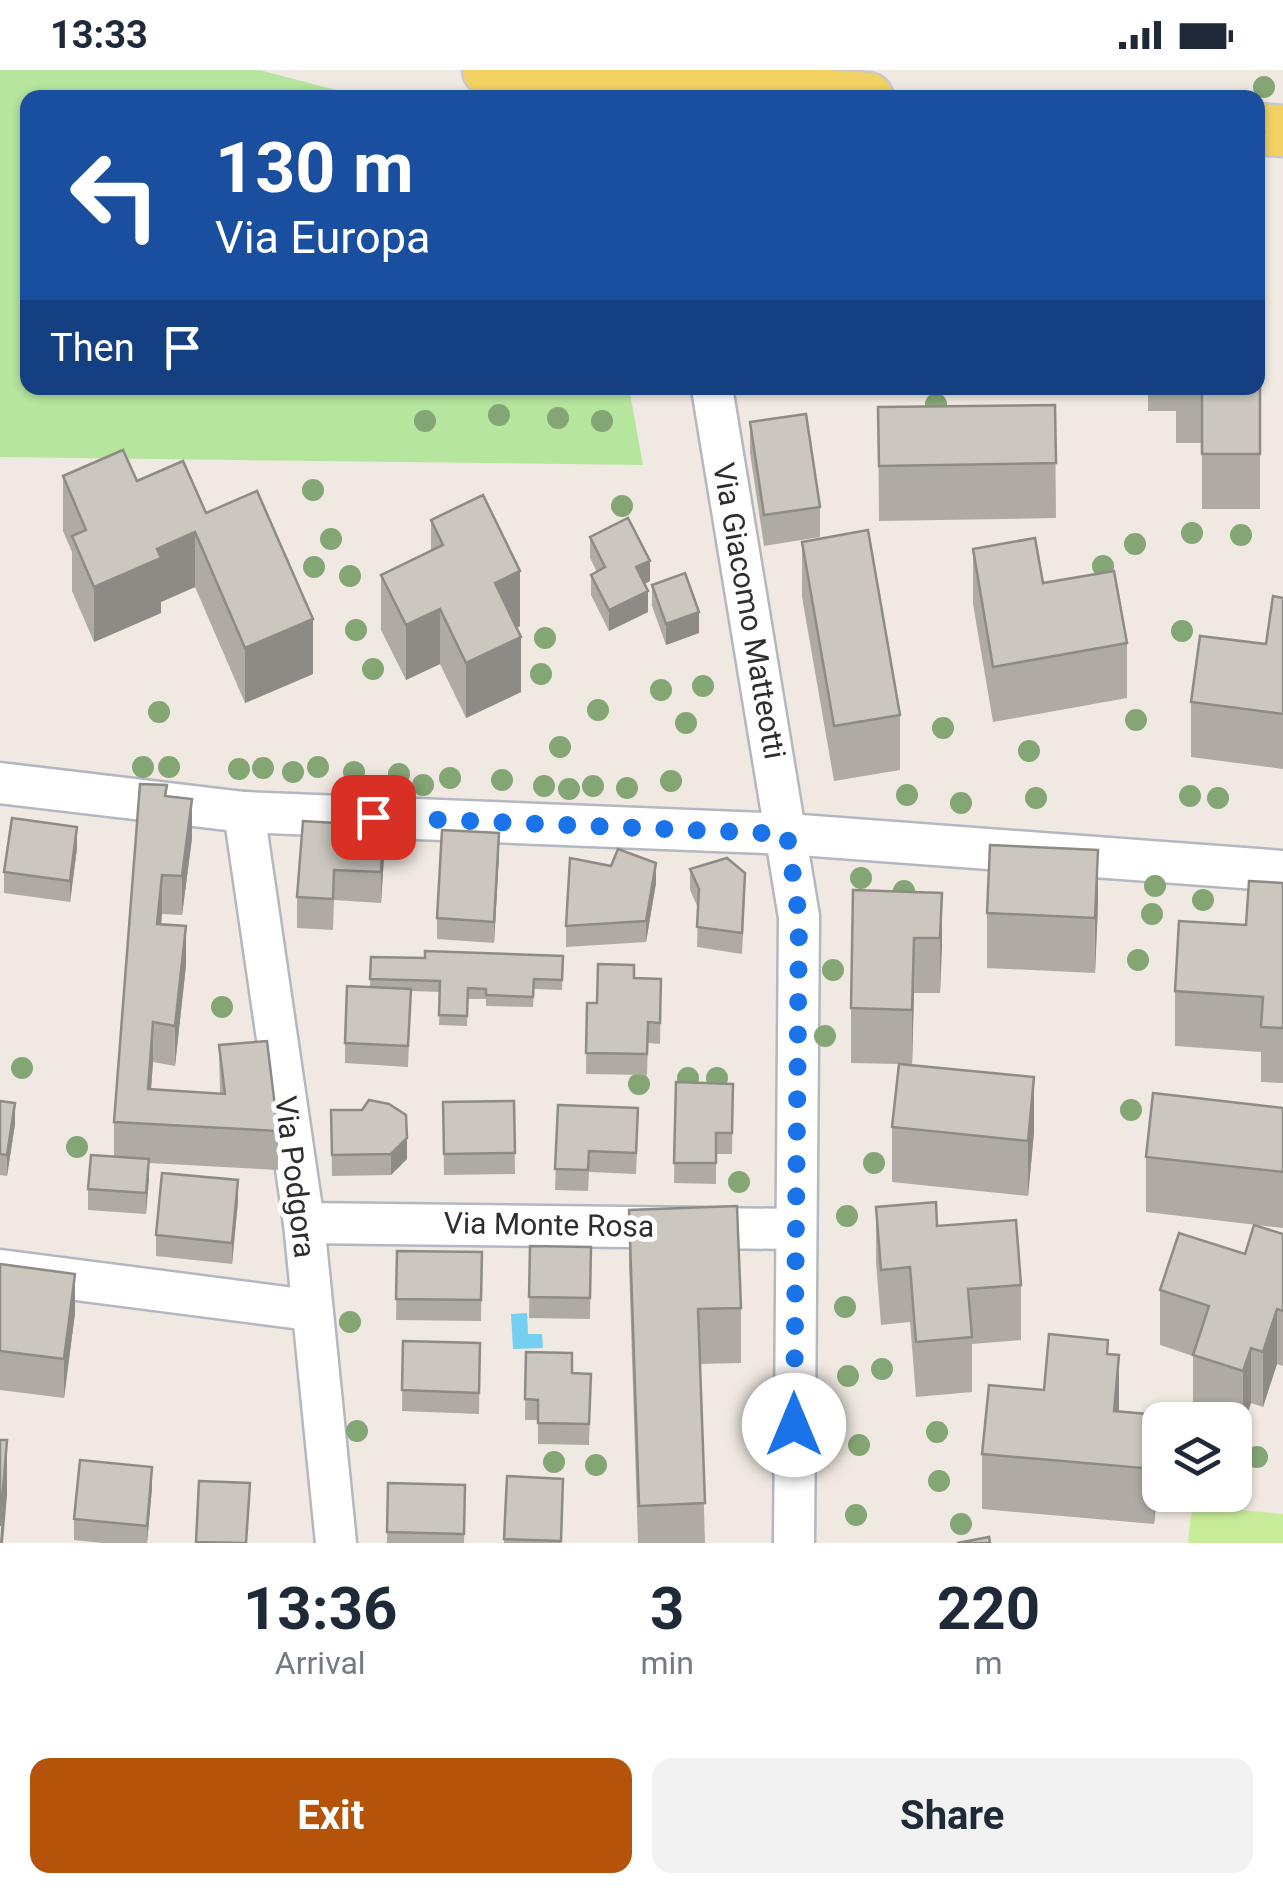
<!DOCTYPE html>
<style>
body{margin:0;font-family:Roboto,sans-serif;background:#f2f2f3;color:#1f2937;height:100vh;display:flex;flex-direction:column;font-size:38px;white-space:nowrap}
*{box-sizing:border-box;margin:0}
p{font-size:32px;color:#747a83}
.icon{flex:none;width:55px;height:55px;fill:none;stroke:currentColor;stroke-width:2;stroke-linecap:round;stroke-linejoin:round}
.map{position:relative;height:1473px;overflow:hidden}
.drawer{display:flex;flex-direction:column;background:#fff;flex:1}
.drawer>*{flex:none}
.banner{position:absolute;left:20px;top:20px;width:1245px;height:305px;border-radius:20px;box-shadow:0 2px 8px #0004;background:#1a4fa0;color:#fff;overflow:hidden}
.buttons{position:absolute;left:1142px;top:1332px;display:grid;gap:20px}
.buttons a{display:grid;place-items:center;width:110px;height:110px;border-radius:20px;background:#fff;box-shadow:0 2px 8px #0004;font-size:50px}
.pin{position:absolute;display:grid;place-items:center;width:85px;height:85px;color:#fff;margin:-42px;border-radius:20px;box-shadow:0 5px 15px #0006}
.me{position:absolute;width:110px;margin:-55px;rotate:0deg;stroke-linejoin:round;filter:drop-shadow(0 0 8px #0008)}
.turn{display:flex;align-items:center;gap:35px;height:210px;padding:0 30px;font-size:45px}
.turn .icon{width:130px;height:130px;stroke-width:2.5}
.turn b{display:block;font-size:70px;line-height:85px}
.then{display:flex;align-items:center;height:95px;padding:0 30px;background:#0003;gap:20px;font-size:38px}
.eta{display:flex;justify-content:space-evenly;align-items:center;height:170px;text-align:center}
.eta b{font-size:60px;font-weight:700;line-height:70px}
.cta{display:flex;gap:20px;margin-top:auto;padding:20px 30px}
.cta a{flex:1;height:115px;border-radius:20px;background:#b45309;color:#fff;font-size:40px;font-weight:700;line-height:115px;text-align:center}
.cta a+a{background:#f2f2f3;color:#1f2937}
.status{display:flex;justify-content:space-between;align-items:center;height:70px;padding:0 50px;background:#fff;direction:ltr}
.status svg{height:28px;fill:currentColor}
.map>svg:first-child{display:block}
</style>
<div class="status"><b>13:33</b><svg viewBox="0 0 49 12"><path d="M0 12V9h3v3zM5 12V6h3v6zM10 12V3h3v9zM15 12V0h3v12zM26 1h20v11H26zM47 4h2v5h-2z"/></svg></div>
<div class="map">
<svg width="1283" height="1473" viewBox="0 0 1283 1473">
<rect width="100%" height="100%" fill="#efe9e1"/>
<!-- green -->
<polygon fill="#b6e59e" points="0,0 259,0 363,27 28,28 28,318 629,318 643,395 0,387"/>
<!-- pitch -->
<polygon fill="#c9ec9a" points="1192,1435 1283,1444 1283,1473 1188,1473"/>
<!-- water -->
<polygon fill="#75cff0" points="527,1243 528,1264 542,1264 543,1278 513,1279 511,1244"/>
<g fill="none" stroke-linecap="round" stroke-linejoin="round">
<defs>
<g id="minor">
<polyline points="712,318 799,847 794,1473"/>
<polyline points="0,713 244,742 787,764 1283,801"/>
<polyline points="244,742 304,1153 336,1473"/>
<polyline points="304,1153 794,1159"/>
<polyline points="0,1200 309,1240"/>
</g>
<g id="major">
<polyline points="488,0 868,28"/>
<polyline points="1258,59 1283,61"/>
</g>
</defs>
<!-- minor casing -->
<use href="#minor" stroke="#b4b7c1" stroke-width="45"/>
<!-- major casing -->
<use href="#major" stroke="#c9c9c9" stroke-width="55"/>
<!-- minor -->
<use href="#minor" stroke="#fff" stroke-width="40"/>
<!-- major -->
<use href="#major" stroke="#f2d163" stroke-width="50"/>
</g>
<!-- trees -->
<g fill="#84a574">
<circle cx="1264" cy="17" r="11"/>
<circle cx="936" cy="334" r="11"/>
<circle cx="499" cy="345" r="11"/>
<circle cx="558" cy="348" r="11"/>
<circle cx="425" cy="351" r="11"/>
<circle cx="602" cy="351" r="11"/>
<circle cx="313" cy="420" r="11"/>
<circle cx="622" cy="436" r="11"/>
<circle cx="1192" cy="463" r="11"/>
<circle cx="1241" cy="465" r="11"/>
<circle cx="331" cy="469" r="11"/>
<circle cx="1135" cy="474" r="11"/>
<circle cx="1103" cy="496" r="11"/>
<circle cx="314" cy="497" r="11"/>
<circle cx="350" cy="506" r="11"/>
<circle cx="356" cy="560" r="11"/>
<circle cx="1182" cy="561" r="11"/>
<circle cx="545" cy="568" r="11"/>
<circle cx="373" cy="599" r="11"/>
<circle cx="541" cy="604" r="11"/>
<circle cx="703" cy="616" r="11"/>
<circle cx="661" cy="620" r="11"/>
<circle cx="598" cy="640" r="11"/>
<circle cx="159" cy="642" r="11"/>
<circle cx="1136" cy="650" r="11"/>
<circle cx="686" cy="653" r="11"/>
<circle cx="943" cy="658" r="11"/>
<circle cx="560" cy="677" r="11"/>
<circle cx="1029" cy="681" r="11"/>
<circle cx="143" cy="697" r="11"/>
<circle cx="169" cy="697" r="11"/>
<circle cx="318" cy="697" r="11"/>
<circle cx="263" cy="698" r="11"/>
<circle cx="239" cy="699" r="11"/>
<circle cx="293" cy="702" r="11"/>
<circle cx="354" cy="702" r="11"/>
<circle cx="399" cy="704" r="11"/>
<circle cx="450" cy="708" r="11"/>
<circle cx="502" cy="710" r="11"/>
<circle cx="671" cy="711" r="11"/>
<circle cx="423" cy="715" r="11"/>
<circle cx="544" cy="716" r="11"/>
<circle cx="593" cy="716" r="11"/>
<circle cx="627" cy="718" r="11"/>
<circle cx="569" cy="719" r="11"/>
<circle cx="907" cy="725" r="11"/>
<circle cx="1190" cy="726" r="11"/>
<circle cx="1036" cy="728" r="11"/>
<circle cx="1218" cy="728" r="11"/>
<circle cx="961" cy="733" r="11"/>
<circle cx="861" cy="808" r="11"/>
<circle cx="1155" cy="816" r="11"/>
<circle cx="904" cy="821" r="11"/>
<circle cx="1203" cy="830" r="11"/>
<circle cx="1152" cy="844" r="11"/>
<circle cx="1138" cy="890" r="11"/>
<circle cx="833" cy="900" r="11"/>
<circle cx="222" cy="937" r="11"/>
<circle cx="825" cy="966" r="11"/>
<circle cx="22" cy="998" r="11"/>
<circle cx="688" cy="1008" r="11"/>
<circle cx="717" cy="1008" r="11"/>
<circle cx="639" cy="1014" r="11"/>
<circle cx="1131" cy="1040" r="11"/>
<circle cx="77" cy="1077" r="11"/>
<circle cx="874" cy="1093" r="11"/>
<circle cx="739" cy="1112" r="11"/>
<circle cx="847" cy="1146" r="11"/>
<circle cx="845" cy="1237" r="11"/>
<circle cx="350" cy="1252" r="11"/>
<circle cx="882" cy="1299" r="11"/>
<circle cx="848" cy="1306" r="11"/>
<circle cx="357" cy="1361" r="11"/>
<circle cx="937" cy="1362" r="11"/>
<circle cx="859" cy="1375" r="11"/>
<circle cx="1257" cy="1387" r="11"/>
<circle cx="554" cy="1392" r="11"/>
<circle cx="596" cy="1395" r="11"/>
<circle cx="939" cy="1411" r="11"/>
<circle cx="856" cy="1445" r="11"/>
<circle cx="961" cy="1454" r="11"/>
</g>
<!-- wall -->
<g fill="#afaba4">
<polygon points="1258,61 1264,116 1259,183 1258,183"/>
<polygon points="1260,271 1260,439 1202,439 1202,373 1176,373 1176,341 1148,341 1148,318 1258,318"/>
<polygon points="1055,335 1056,448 879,451 878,337"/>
<polygon points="750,352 820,437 820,467 764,476 750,383"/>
<polygon points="63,406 137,411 206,443 313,604 245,633 195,517 161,532 161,543 94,572 72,521 72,482 63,461"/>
<polygon points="431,450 520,556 517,558 521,622 466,648 440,594 406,610 381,560 381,505 431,481"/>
<polygon points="590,467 650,511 645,514 648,542 609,561 591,525 591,505 597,502 590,488"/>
<polygon points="802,472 900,645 900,700 834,711 802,527"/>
<polygon points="973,479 1127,573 1127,628 993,652 973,534"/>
<polygon points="652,515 699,563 666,575 652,536"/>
<polygon points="1283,528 1283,699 1191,687 1191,632 1266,574"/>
<polygon points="167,726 192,768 182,845 162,844 161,854 186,895 175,996 153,992 151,1019 220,1024 219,975 278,1061 278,1100 149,1093 146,1144 88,1140 88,1119 114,1086 114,1052"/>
<polygon points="303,751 384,786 381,833 334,830 333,860 297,858 297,827"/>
<polygon points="77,778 70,832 4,823 4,802"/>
<polygon points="499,784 494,873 437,869 437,848"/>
<polygon points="690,799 745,824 742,884 697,877 698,838 690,820"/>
<polygon points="656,813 646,872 566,877 566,856"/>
<polygon points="1283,813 1283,1013 1261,1012 1261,982 1175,976 1175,921 1246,855"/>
<polygon points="942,823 940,923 914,923 912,995 1034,1062 1028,1126 892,1112 892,1057 898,994 851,993 851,938"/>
<polygon points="1098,835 1095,903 987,898 987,843"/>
<polygon points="563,886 562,920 534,919 533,937 486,936 486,929 468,929 467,956 439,955 440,922 411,921 408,997 345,993 345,973 370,917 371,887 425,888"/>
<polygon points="634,908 661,909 660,974 648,973 647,1005 586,1004 587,933 597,933"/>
<polygon points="676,1012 733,1014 732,1084 716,1084 716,1114 674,1113"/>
<polygon points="0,1031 15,1054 7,1106 0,1105"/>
<polygon points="514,1031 515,1104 444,1105 443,1032"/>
<polygon points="558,1035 638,1059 636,1104 589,1102 588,1121 555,1120"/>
<polygon points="1283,1038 1283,1158 1146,1142 1146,1087"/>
<polygon points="331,1040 407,1089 391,1105 332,1106"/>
<polygon points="238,1131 232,1194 156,1186 156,1165"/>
<polygon points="876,1137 937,1156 1021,1215 1021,1270 972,1274 972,1322 916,1327 910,1252 881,1255 876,1192"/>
<polygon points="629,1140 741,1238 741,1293 700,1294 705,1473 638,1473 629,1195"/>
<polygon points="1283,1164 1283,1296 1277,1294 1263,1337 1251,1333 1243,1356 1235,1353 1235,1350 1225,1350 1193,1340 1193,1286 1160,1275 1160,1220 1245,1184"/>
<polygon points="530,1176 591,1177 590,1249 529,1248"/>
<polygon points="397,1181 482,1182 481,1251 396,1250"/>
<polygon points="0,1194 75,1243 64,1328 0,1320"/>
<polygon points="403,1271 480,1273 479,1344 402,1341"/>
<polygon points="526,1282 572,1303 591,1304 589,1375 538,1374 538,1350 525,1350"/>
<polygon points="1108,1284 1119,1342 1159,1400 1154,1454 982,1439 982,1384 1044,1320"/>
<polygon points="507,1406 563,1429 561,1473 504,1473"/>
<polygon points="388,1413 465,1415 464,1473 387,1473"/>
<polygon points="152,1418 147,1473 103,1473 74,1470 74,1449"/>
</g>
<!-- shaded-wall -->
<g fill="#8e8b86">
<polygon points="1264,61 1264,116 1259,183 1259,128"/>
<polygon points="195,462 195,517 161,532 161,543 94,572 94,517 157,479"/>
<polygon points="650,491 650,511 636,518 636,497"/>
<polygon points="520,501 520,556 495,568 495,513"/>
<polygon points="648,521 648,542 609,561 609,540"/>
<polygon points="440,539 440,594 406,610 406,555"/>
<polygon points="699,542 699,563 666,575 666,554"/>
<polygon points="313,549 313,604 245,633 245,578"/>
<polygon points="521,567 521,622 466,648 466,593"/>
<polygon points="192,729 192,768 182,845 182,806"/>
<polygon points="384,756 384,786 381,833 381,802"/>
<polygon points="77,757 77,778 70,832 70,811"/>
<polygon points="499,763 499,784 494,873 494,852"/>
<polygon points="1098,780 1098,835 1095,903 1095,848"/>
<polygon points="656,793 656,813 646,872 646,851"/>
<polygon points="162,805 162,844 157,894 157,854"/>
<polygon points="942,823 942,878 940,923 940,868"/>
<polygon points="186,856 186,895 175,996 175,956"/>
<polygon points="914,868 914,923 912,995 912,940"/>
<polygon points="153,952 153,992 148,1058 148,1019"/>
<polygon points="1034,1007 1034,1062 1028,1126 1028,1071"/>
<polygon points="15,1033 15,1054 7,1106 7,1085"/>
<polygon points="407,1068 407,1089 391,1105 391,1084"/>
<polygon points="149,1089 149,1110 146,1144 146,1123"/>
<polygon points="238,1110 238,1131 232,1194 232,1173"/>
<polygon points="75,1204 75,1243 64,1328 64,1289"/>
<polygon points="1277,1239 1277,1294 1263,1337 1263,1282"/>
<polygon points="1251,1278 1251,1333 1243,1356 1243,1301"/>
<polygon points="1119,1285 1119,1340 1114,1396 1114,1341"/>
<polygon points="1159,1345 1159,1400 1154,1454 1154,1399"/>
<polygon points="7,1370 7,1425 3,1473 0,1473"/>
<polygon points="152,1397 152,1418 147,1473 147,1456"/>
</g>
<!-- building -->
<g fill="#cbc7bf" stroke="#8e8b86" stroke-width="2.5">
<polygon points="1258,61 1264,61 1259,128 1258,128"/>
<polygon points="1258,271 1260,271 1260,384 1202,384 1202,318 1176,318 1258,318"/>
<polygon points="1055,335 1056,393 879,396 878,337"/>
<polygon points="806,344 820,437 764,445 750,352"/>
<polygon points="123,380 137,411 183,391 206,443 257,421 313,549 245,578 195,462 157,479 161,488 94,517 72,466 86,460 63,406"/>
<polygon points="483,425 520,501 495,513 521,567 466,593 440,539 406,555 381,505 443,475 431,450"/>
<polygon points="628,448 650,491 636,497 648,521 609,540 591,505 605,497 590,467"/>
<polygon points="868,460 900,645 834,656 802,472"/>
<polygon points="1035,468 1043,513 1114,501 1127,573 993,597 973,479"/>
<polygon points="685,503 699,542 666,554 652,515"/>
<polygon points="1273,526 1283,528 1283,644 1191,632 1200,566 1266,574"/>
<polygon points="140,714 167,715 165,726 192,729 182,806 162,805 157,854 186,856 175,956 153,952 148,1019 225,1024 219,975 267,971 278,1061 114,1052"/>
<polygon points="12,748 77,757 70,811 4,802"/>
<polygon points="303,751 384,756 381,802 334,800 333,829 297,827"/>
<polygon points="442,760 499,763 494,852 437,848"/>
<polygon points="990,775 1098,780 1095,848 987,843"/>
<polygon points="618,779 656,793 646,851 566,856 570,788 611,796"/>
<polygon points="727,788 745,803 742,863 697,857 699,819 690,799"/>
<polygon points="1249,811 1283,813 1283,958 1261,957 1263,927 1175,921 1179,851 1246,855"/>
<polygon points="853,820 942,823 940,868 914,868 912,940 851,938"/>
<polygon points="425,881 563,886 562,910 534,909 533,927 486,925 486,919 468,918 467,946 439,945 440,911 370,909 371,887 425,888"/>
<polygon points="598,894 634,895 634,908 661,909 660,953 648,952 647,984 586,983 587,933 597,933"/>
<polygon points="347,916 411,919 408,976 345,973"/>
<polygon points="899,994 1034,1007 1028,1071 892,1057"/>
<polygon points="676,1012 733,1014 732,1063 716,1063 716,1093 674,1093"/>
<polygon points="1153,1023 1283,1038 1283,1102 1146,1087"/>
<polygon points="369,1030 389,1034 406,1045 407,1068 391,1084 332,1085 331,1040 362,1040"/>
<polygon points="0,1031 15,1033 7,1085 0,1084"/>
<polygon points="514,1031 515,1083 444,1084 443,1032"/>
<polygon points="558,1035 638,1038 636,1083 589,1081 588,1100 555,1099"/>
<polygon points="91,1085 149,1089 146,1123 88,1119"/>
<polygon points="162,1103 238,1110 232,1173 156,1165"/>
<polygon points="936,1132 937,1156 1016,1150 1021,1215 968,1219 972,1267 916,1272 910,1197 881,1200 876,1137"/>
<polygon points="737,1136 741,1238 698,1239 705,1433 639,1436 629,1140"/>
<polygon points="1254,1155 1283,1164 1283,1241 1277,1239 1263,1282 1251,1278 1243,1301 1193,1285 1209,1236 1160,1220 1179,1163 1245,1184"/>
<polygon points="530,1176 591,1177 590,1228 529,1227"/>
<polygon points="397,1181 482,1182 481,1230 396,1229"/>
<polygon points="0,1194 75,1204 64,1289 0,1281"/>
<polygon points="1049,1264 1108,1270 1107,1284 1119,1285 1114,1341 1159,1345 1154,1399 982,1384 989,1315 1044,1320"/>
<polygon points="403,1271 480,1273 479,1323 402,1320"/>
<polygon points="526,1282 572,1283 572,1303 591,1304 589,1354 538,1353 538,1330 525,1329"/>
<polygon points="0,1370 7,1370 0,1456"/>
<polygon points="80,1390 152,1397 147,1456 74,1449"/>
<polygon points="507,1406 563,1409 561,1471 504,1469"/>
<polygon points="199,1411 250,1413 246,1473 196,1472"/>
<polygon points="388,1413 465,1415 464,1464 387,1462"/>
<polygon points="989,1467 990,1473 957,1473"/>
</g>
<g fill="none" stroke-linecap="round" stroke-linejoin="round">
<!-- route -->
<polyline stroke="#1a73e8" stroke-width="18" stroke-dasharray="0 32.4" points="373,747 787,764 799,847 794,1355"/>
</g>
<g text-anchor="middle" stroke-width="10" stroke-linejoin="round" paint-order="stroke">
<!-- street labels -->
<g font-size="30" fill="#2e2e2e" stroke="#fff">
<text transform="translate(749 541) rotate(80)" y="10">Via Giacomo Matteotti</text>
<text transform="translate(295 1107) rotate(83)" y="10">Via Podgora</text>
<text transform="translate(549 1155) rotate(1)" y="10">Via Monte Rosa</text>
</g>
</g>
</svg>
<div class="buttons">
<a><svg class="icon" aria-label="layers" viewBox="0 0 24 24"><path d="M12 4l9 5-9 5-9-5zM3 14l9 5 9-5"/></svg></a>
</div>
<div class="pin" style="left:373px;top:747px;background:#d93025"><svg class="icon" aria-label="arrive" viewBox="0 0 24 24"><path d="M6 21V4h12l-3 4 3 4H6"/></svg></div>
<svg class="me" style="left:794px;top:1355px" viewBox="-20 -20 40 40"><circle r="19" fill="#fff"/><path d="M0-13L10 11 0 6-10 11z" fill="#1a73e8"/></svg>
<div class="banner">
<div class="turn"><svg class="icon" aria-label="left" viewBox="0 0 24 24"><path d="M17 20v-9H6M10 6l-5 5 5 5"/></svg><div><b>130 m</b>Via Europa</div></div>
<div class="then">Then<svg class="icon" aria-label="arrive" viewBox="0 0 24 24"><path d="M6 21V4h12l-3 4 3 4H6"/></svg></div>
</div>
</div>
<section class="drawer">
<div class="eta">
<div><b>13:36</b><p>Arrival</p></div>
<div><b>3</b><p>min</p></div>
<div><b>220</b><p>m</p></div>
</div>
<div class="cta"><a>Exit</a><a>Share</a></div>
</section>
